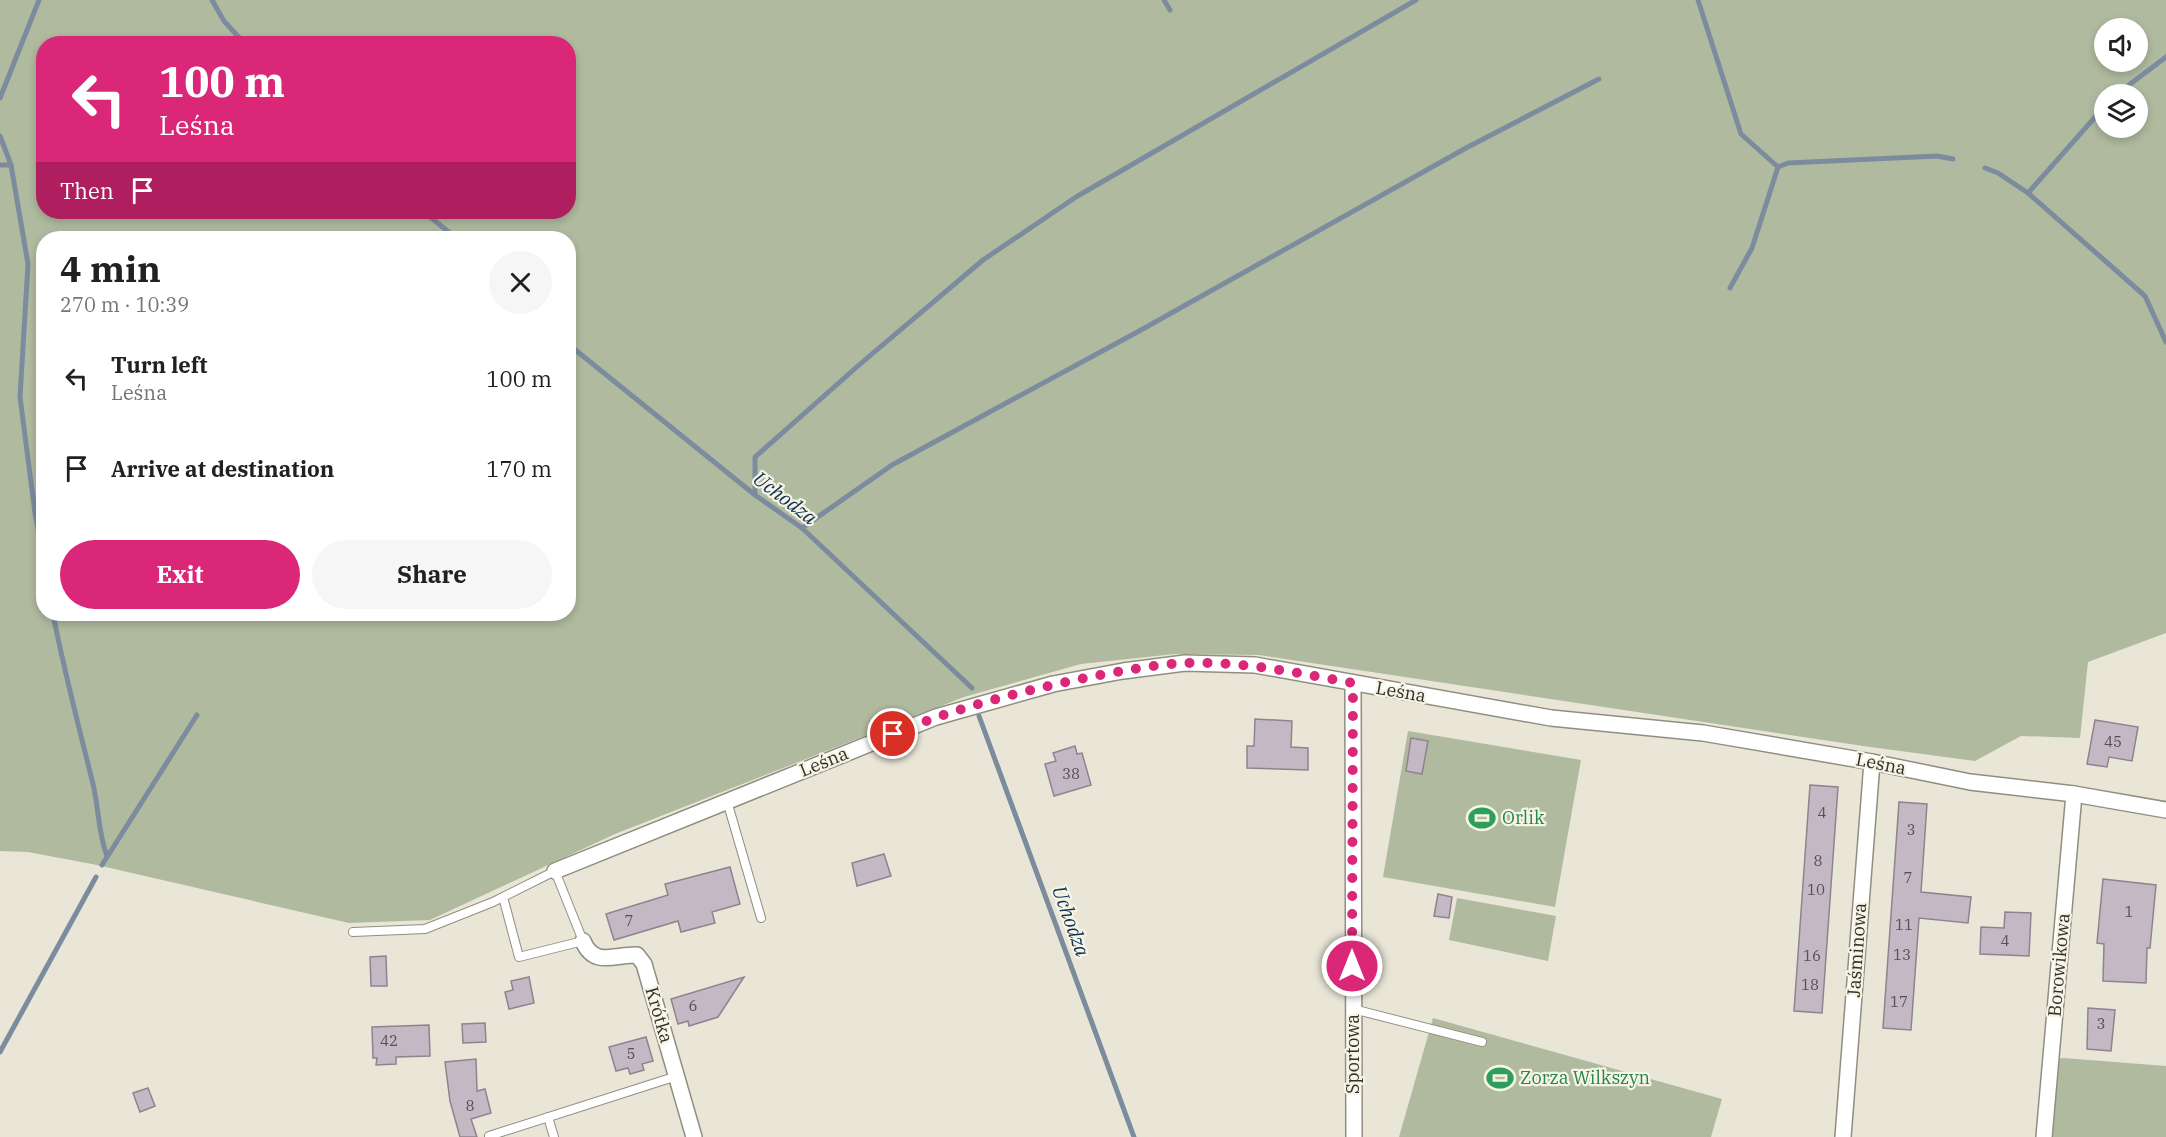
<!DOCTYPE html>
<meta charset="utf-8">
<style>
body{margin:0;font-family:"IBM Plex Serif",serif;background:#f6f6f6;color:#202124;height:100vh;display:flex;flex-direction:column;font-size:22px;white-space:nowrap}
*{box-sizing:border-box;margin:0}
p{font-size:20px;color:#757577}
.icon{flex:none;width:33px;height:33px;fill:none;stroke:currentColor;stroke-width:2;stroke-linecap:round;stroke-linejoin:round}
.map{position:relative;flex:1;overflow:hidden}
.drawer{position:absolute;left:36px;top:231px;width:540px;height:390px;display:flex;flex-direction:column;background:#fff;border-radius:24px;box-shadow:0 3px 9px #0003}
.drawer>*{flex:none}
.guide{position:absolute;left:36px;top:36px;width:540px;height:183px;border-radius:24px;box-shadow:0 3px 9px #0003;background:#db2777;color:#fff;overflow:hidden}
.fabs{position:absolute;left:2094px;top:18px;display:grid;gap:12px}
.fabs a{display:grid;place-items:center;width:54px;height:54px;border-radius:50%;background:#fff;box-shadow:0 3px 9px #0003;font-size:30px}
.pin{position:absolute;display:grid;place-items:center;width:51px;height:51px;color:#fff;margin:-26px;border:3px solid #fff;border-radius:50%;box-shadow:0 2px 6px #0007}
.me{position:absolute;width:66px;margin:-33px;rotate:0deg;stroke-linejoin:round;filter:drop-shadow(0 0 4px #0008)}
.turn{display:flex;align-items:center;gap:21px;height:126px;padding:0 24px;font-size:27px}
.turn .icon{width:78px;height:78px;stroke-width:2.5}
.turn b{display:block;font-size:42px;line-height:51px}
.then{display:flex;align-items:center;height:57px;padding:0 24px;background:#0003;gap:12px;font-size:22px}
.round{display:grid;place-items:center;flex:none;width:63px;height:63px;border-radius:32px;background:#f6f6f6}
.headline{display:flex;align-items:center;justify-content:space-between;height:102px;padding:0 24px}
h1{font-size:36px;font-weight:700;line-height:45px}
.button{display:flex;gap:12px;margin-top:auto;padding:12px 24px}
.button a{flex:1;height:69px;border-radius:36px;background:#db2777;color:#fff;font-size:24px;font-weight:700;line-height:69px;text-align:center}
.button a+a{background:#f6f6f6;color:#202124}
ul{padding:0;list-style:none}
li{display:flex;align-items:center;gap:18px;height:90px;padding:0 24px}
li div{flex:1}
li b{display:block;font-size:22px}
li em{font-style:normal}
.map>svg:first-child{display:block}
</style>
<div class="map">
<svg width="2166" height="1137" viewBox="0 0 2166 1137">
<rect width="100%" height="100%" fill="#e9e6d7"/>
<!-- green -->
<g fill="#b0ba9f" fill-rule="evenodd">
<path d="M0,0h2166v633l-78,29 -8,76 -59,-2 -46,25 -112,-15 -604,-91 -84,-1 -94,10 -117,33 -349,137 -185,86 -81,3 -252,-58 -69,-13 -28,-1zM2104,28h34v34h-34zM44,44h524v168h-524zM2104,94h34v34h-34zM44,238h524v376h-524z"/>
<polygon points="1408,731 1581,760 1555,907 1383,877"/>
<polygon points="1457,898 1556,916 1548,961 1449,940"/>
<polygon points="1433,1018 1722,1099 1711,1137 1399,1137"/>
<polygon points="2063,1058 2166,1066 2166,1137 2052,1137 2058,1059"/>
</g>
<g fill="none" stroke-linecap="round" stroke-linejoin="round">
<!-- stream -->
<g stroke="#7c8c9e" stroke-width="5">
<polyline points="212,0 224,21 245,44"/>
<polyline points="1164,0 1170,10"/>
<polyline points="1698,0 1741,134 1778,167"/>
<polyline points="2117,94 2166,57"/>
<polyline points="0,98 39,0"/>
<polyline points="0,136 11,165 28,264 20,397 35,513 44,559"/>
<polyline points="0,165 11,165"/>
<polyline points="1985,168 1998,173 2028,193 2145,296 2166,342"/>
<polyline points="2028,193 2104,107"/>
<polyline points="424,212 456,238"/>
<polyline points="1730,288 1752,248 1778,167 1788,163 1937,156 1953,159"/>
<polyline points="568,344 755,495 802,528 972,688"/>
<polyline points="755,495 755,457 859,365 983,260 1076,197 1416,0"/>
<polyline points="802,528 892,465 1141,330 1466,148 1599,79"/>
<path d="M53,614c11,57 26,113 40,170 6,25 5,49 14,72"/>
<polyline points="979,716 1134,1137"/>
<polyline points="102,865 197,715"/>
<polyline points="0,1052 96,877"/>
</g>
</g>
<!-- building -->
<g fill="#c4b8c4" stroke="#8e838e" stroke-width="1.5">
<polygon points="1255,719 1292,721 1291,747 1308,748 1308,770 1247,768 1247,746 1254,746"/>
<polygon points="2095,720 2138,727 2132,761 2109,757 2107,767 2087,764"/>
<polygon points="1411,738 1428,741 1422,774 1406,771"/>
<polygon points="1075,746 1077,754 1082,753 1091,785 1054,796 1045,764 1056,761 1053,753"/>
<polygon points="1810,785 1838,787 1822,1013 1794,1011"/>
<polygon points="1899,802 1927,804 1921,892 1971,897 1968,923 1919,918 1911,1030 1883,1028"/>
<polygon points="884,854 891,876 857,886 852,863"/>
<polygon points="730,867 740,904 712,912 715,923 681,932 678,921 614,940 606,914 668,895 665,884"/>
<polygon points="2103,879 2156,885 2150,948 2147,948 2146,983 2103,981 2104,944 2097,943"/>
<polygon points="1438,894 1452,897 1449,918 1434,916"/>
<polygon points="2005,912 2031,913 2029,956 1980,954 1981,927 2004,928"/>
<polygon points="386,956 387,986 371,986 370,957"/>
<polygon points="529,977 534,1003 509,1009 505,992 513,990 511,981"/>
<polygon points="744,977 718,1017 689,1026 688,1021 678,1024 671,999"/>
<polygon points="2088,1008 2115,1010 2111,1051 2087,1049"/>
<polygon points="485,1023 486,1042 463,1043 462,1024"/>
<polygon points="429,1025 430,1056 396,1057 396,1064 376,1065 377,1058 373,1058 372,1027"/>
<polygon points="646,1037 653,1061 642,1064 644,1070 630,1074 628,1068 616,1071 609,1047"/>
<polygon points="476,1059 477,1091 485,1089 491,1113 471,1119 477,1137 460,1137 450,1101 445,1062"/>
<polygon points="148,1088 155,1106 140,1112 133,1093"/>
</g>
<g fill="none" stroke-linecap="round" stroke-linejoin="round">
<defs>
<g id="service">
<polyline points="727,801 761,918"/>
<polyline points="353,932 425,929 493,902 555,871 583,941 519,957 503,897"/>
<polyline points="1353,1009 1482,1042"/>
<polyline points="548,1117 554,1137"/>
<polyline points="489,1136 677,1076"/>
</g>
<g id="minor">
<polyline points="1353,683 1354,1137"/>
<polyline points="555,871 936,717 1053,684 1123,671 1185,663 1255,665 1551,718 1703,733 1872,762 1970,782 2074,794 2166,810"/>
<path d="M583,941c11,27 33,13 54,14l7,9 50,173"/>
<polyline points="1843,1137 1872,762"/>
<polyline points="2044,1137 2074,794"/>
</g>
</defs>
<!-- service casing -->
<use href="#service" stroke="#918e81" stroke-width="10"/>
<!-- minor casing -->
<use href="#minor" stroke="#918e81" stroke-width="18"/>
<!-- service -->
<use href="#service" stroke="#fff" stroke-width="8"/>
<!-- minor -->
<use href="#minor" stroke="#fff" stroke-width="15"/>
</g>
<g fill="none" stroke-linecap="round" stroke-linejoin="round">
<!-- route -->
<path stroke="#db2777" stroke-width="10" stroke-dasharray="0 18" d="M893,734c65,-27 133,-44 202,-58 29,-5 61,-12 91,-13 56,-2 112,10 167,20l-1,283"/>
</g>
<!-- icons -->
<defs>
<symbol id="stadium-bare" viewBox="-9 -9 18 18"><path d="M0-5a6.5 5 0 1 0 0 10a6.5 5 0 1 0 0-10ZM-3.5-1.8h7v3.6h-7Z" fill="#2e9e5b" stroke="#f6f4e4" stroke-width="2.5" paint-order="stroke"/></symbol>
</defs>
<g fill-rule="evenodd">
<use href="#stadium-bare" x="1463" y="799" width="38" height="38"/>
<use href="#stadium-bare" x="1481" y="1059" width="38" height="38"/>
</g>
<g text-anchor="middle" stroke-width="4.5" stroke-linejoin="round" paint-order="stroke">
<!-- number labels -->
<g font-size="15" fill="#555150">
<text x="2113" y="747">45</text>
<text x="1071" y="779">38</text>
<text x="1822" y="818">4</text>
<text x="1911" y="835">3</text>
<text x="1818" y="866">8</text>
<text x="1908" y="883">7</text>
<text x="1816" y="895">10</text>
<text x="2129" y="917">1</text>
<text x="629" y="926">7</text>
<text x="1904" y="930">11</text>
<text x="2005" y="946">4</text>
<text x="1902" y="960">13</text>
<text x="1812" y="961">16</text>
<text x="1810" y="990">18</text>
<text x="1899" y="1007">17</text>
<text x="693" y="1011">6</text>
<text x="2101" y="1029">3</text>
<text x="389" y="1046">42</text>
<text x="631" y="1059">5</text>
<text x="470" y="1111">8</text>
</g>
<!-- street labels -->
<g font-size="18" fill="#302f2a" stroke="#f6f4e4">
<text transform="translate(1401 692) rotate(10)" y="6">Leśna</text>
<text transform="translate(824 762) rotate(-22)" y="6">Leśna</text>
<text transform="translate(1881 764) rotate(11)" y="6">Leśna</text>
<text transform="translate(1857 950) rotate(-86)" y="6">Jaśminowa</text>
<text transform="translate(2059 965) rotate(-85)" y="6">Borowikowa</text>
<text transform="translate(659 1015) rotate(74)" y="6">Krótka</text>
<text transform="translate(1353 1054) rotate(-90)" y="6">Sportowa</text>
</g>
<!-- leisure labels -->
<g font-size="18" fill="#27864d" stroke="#f6f4e4" text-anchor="start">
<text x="1502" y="824">Orlik</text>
<text x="1520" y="1084">Zorza Wilkszyn</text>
</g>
<!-- water labels -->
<g font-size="20" font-style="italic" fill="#0e3357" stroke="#f6f4e4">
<text transform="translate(785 498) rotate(37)" y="7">Uchodza</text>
<text transform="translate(1071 921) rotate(70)" y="7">Uchodza</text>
</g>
</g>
</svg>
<div class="fabs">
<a><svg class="icon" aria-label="sound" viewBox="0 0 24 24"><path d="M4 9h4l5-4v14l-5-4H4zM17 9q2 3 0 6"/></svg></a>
<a><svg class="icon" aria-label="layers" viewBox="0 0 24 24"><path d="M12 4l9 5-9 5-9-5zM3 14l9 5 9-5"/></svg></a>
</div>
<div class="pin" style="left:893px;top:734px;background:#d93025"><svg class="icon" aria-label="arrive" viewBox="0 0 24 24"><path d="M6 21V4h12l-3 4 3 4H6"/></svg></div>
<svg class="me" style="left:1352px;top:966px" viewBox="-20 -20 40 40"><circle r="17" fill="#db2777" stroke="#fff" stroke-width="3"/><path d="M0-11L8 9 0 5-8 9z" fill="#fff"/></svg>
<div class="guide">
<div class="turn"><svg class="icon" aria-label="left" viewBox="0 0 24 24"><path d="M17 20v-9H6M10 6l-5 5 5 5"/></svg><div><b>100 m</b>Leśna</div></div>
<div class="then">Then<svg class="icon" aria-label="arrive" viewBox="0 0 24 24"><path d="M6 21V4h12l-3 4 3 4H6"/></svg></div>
</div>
<section class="drawer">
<div class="headline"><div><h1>4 min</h1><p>270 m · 10:39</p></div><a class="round"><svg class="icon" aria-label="close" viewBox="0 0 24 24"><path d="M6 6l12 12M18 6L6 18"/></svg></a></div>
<ul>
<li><svg class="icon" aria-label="left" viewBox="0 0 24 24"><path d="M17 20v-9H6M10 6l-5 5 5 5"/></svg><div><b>Turn left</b><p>Leśna</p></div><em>100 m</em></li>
<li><svg class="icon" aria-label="arrive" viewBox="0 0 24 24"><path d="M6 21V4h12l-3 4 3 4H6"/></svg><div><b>Arrive at destination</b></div><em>170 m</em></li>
</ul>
<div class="button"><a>Exit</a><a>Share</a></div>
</section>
</div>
